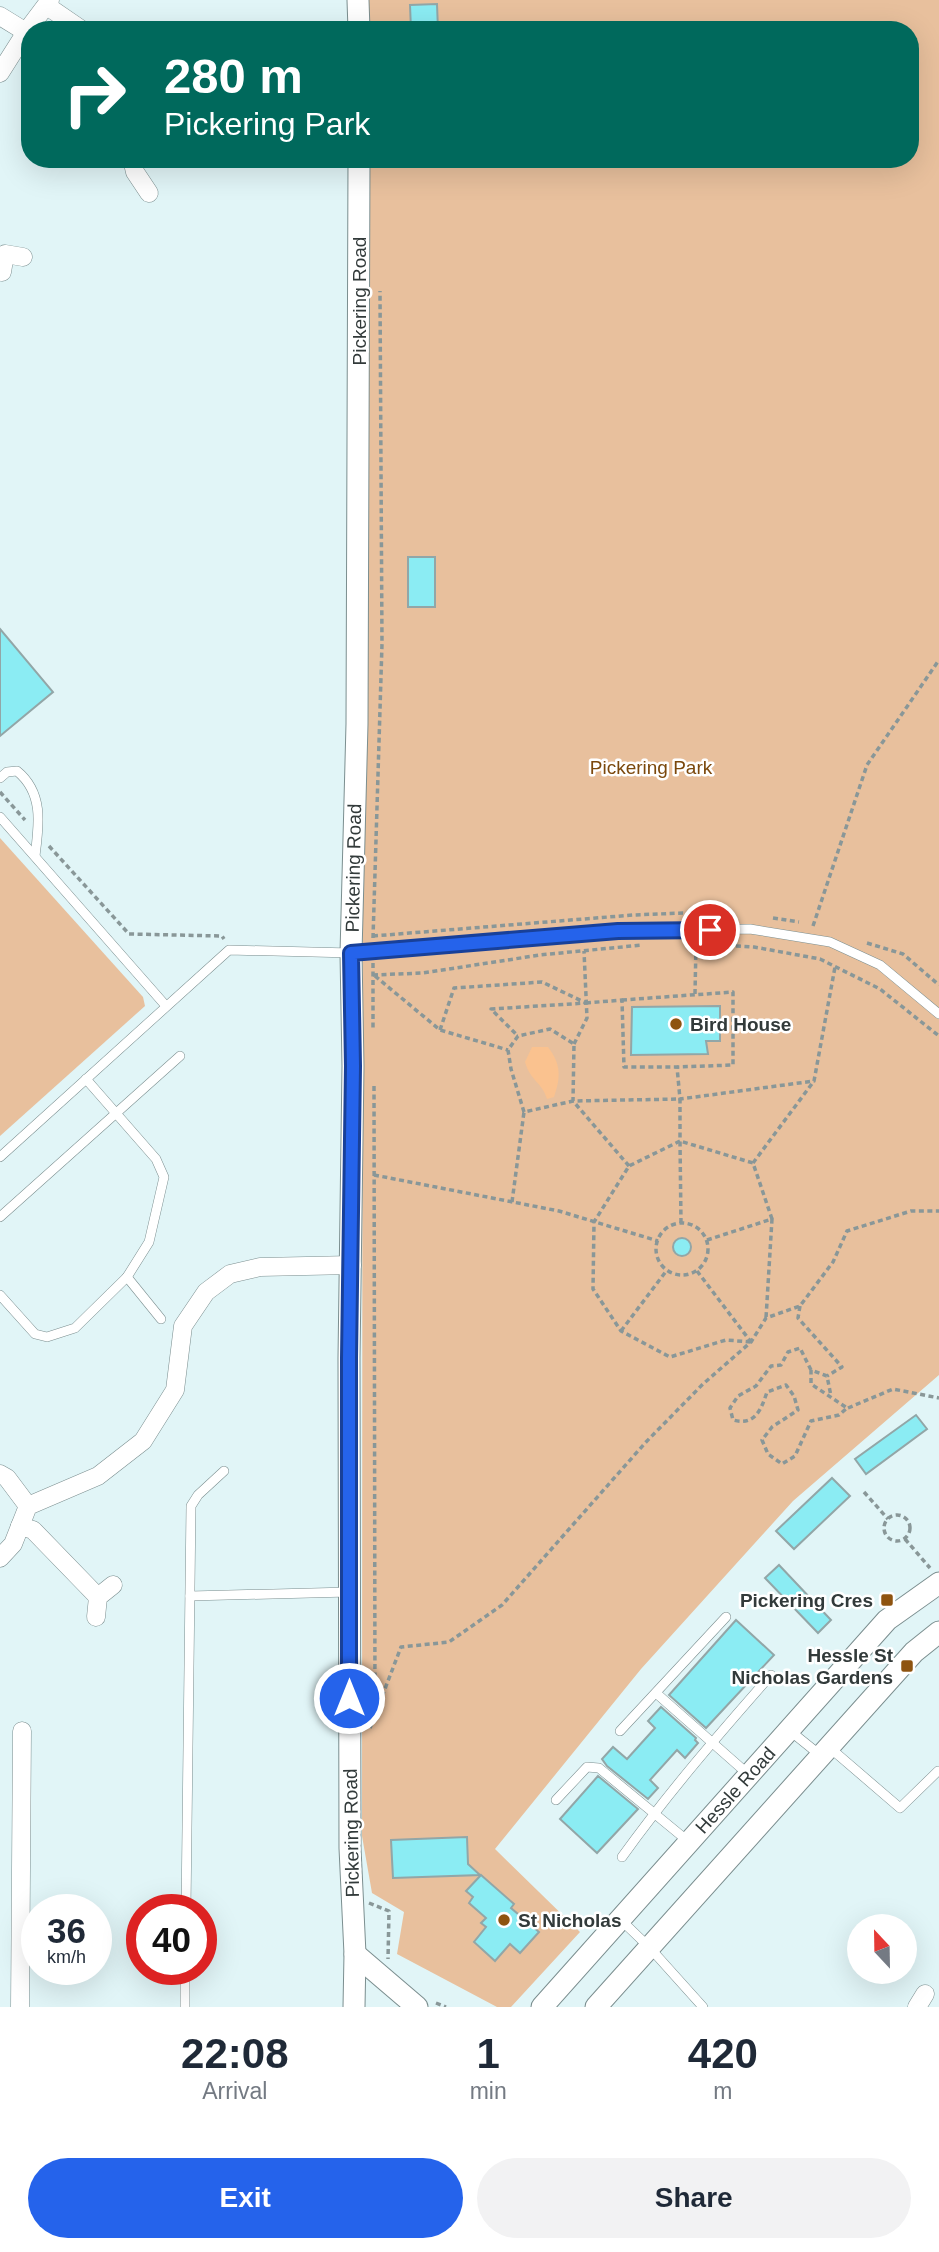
<!DOCTYPE html>
<style>
body{margin:0;font-family:Helvetica,sans-serif;background:#f2f2f3;color:#1f2937;height:100vh;display:flex;flex-direction:column;font-size:26px;white-space:nowrap}
*{box-sizing:border-box;margin:0}
p{font-size:23px;color:#747a83}
.icon{flex:none;width:38px;height:38px;fill:none;stroke:currentColor;stroke-width:2;stroke-linecap:round;stroke-linejoin:round}
.map{position:relative;height:2007px;overflow:hidden}
.panel{display:flex;flex-direction:column;background:#fff;flex:1}
.panel>*{flex:none}
.hud{position:absolute;left:21px;top:21px;width:898px;height:147px;border-radius:28px;box-shadow:0 7px 28px #0002;background:#00695c;color:#fff;overflow:hidden}
.needle{width:46px;rotate:338deg}
.tools{position:absolute;left:847px;top:1914px;display:grid;gap:14px}
.tools a{display:grid;place-items:center;width:70px;height:70px;border-radius:50%;background:#fff;box-shadow:0 7px 28px #0002;font-size:35px}
.speed{position:absolute;left:21px;top:1894px;display:flex;gap:14px;font-size:35px;font-weight:700;text-align:center}
.speed>*{display:grid;place-content:center;width:91px;height:91px;border-radius:50%;background:#fff;box-shadow:0 7px 28px #0002;line-height:1}
.speed small{font-size:18px;font-weight:400}
.speed .limit{border:10px solid #d22;background:#fff;color:#111}
.pin{position:absolute;display:grid;place-items:center;width:60px;height:60px;color:#fff;margin:-30px;border:4px solid #fff;border-radius:50%;box-shadow:0 2px 7px #0007}
.me{position:absolute;width:77px;margin:-38px;rotate:0deg;stroke-linejoin:round;filter:drop-shadow(0 0 5px #0008)}
.turn{display:flex;align-items:center;gap:24px;height:147px;padding:0 28px;font-size:32px}
.turn .icon{width:91px;height:91px;stroke-width:2.5}
.turn b{display:block;font-size:49px;line-height:60px}
.eta{display:flex;justify-content:space-evenly;align-items:center;height:119px;text-align:center}
.eta b{font-size:42px;font-weight:800;line-height:49px}
.action{display:flex;gap:14px;margin-top:auto;padding:14px 28px}
.action a{flex:1;height:80px;border-radius:42px;background:#2563eb;color:#fff;font-size:28px;font-weight:800;line-height:80px;text-align:center}
.action a+a{background:#f2f2f3;color:#1f2937}
.map>svg:first-child{display:block}
</style>
<div class="map">
<svg width="939" height="2007" viewBox="0 0 939 2007">
<rect width="100%" height="100%" fill="#e1f5f7"/>
<!-- green -->
<g fill="#e8c09d">
<polygon points="363,0 939,0 939,1375 793,1501 641,1669 495,1849 580,1932 511,2007 497,2007 397,1954 404,1912 372,1893 362,1836 363,159 910,159 910,30 363,30"/>
<polygon points="0,838 143,997 145,1006 0,1136"/>
</g>
<!-- water -->
<path fill="#fac28f" d="M532,1047h16c13,17 13,30 6,50l-7,2c-5,-17 -16,-17 -22,-37z"/>
<!-- building -->
<g fill="#8becf3" stroke="#92a6a7" stroke-width="2">
<polygon points="437,4 438,30 411,30 410,5"/>
<rect x="408" y="557" width="27" height="50"/>
<polygon points="0,629 53,692 0,736"/>
<polygon points="720,1006 720,1041 706,1041 708,1054 631,1055 632,1007"/>
<circle cx="682" cy="1247" r="9"/>
<polygon points="916,1415 927,1429 866,1474 855,1459"/>
<polygon points="832,1478 850,1496 794,1549 776,1531"/>
<polygon points="779,1565 831,1620 818,1633 765,1578"/>
<polygon points="736,1620 774,1655 706,1728 669,1695"/>
<polygon points="661,1707 696,1738 695,1740 698,1743 685,1758 677,1750 650,1780 658,1788 648,1799 607,1766 602,1759 613,1747 627,1759 655,1728 648,1721"/>
<polygon points="598,1776 638,1809 597,1853 560,1819"/>
<polygon points="467,1837 468,1864 480,1875 393,1878 391,1840"/>
<polygon points="481,1875 514,1904 511,1908 539,1932 520,1953 510,1944 495,1961 474,1942 486,1927 481,1923 486,1918 469,1903 473,1897 466,1891"/>
</g>
<g fill="none" stroke-linecap="round" stroke-linejoin="round">
<defs>
<g id="service">
<path d="M0,778l7,-6 10,-1c27,22 22,54 18,85"/>
<polyline points="0,817 166,1006"/>
<polyline points="0,1157 229,950 351,953 618,931 750,929 830,942 880,965 939,1014"/>
<polyline points="0,1217 180,1056"/>
<polyline points="127,1277 161,1319"/>
<polyline points="0,1295 35,1334 47,1337 75,1328 127,1277 149,1242 164,1177 156,1159 86,1079"/>
<polyline points="190,1596 349,1592"/>
<polyline points="656,1693 749,1775"/>
<polyline points="789,1730 820,1755"/>
<polyline points="620,1731 726,1617"/>
<polyline points="829,1747 900,1808 938,1771"/>
<polyline points="556,1800 587,1767 599,1768 689,1842"/>
<path d="M622,1857c46,-64 97,-123 149,-182"/>
<polyline points="186,1909 191,1506 198,1495 224,1471"/>
<polyline points="621,1920 650,1948 703,2007"/>
<polyline points="185,2007 185,1969"/>
</g>
<g id="minor">
<polyline points="47,6 82,30"/>
<polyline points="0,16 26,32"/>
<polyline points="0,73 26,32 50,0"/>
<polyline points="132,159 135,172 149,193"/>
<polyline points="2,272 5,254 23,257"/>
<polyline points="0,1474 7,1478 28,1506"/>
<polyline points="20,1526 33,1530 98,1597"/>
<polyline points="0,1558 13,1544 28,1506 98,1476 143,1441 175,1390 183,1326 206,1292 230,1274 260,1267 352,1265"/>
<polyline points="96,1617 98,1597 113,1585"/>
<polyline points="20,2007 22,1731"/>
<polyline points="917,2007 925,1994"/>
</g>
<g id="tertiary">
<polyline points="358,0 359,30"/>
<polyline points="355,1954 417,2007"/>
<polyline points="354,2007 355,1954 350,1848 349,1358 353,1066 351,953 357,724 359,159"/>
<polyline points="542,2007 887,1620 939,1583"/>
<polyline points="596,2007 914,1652 939,1632"/>
</g>
</defs>
<!-- service casing -->
<use href="#service" stroke="#7b8e8f" stroke-width="10"/>
<!-- minor casing -->
<use href="#minor" stroke="#7b8e8f" stroke-width="19"/>
<!-- tertiary casing -->
<use href="#tertiary" stroke="#7b8e8f" stroke-width="23"/>
<!-- path -->
<g stroke="#899798" stroke-width="3.5" stroke-dasharray="5 3.5" stroke-linecap="butt">
<polyline points="0,792 25,820"/>
<polyline points="49,846 129,934 222,936 224,939"/>
<polyline points="773,918 799,922"/>
<polyline points="813,926 867,765 939,660"/>
<polyline points="373,936 633,915 683,913 719,915"/>
<polyline points="373,938 382,644 380,291"/>
<polyline points="867,943 903,954 939,985"/>
<polyline points="702,944 754,947 820,959 880,989 939,1036"/>
<polyline points="373,963 373,1029"/>
<polyline points="373,975 423,973 540,955 642,945"/>
<polyline points="375,976 440,1030 508,1050"/>
<polyline points="695,994 696,944"/>
<polyline points="622,1000 733,992 733,1065 677,1067"/>
<polyline points="586,1003 622,1000 624,1067 677,1067 680,1099 814,1081 835,967"/>
<polyline points="440,1030 454,988 542,982 586,1003 491,1009 518,1036"/>
<polyline points="574,1044 587,1018 584,951"/>
<polyline points="374,1086 375,1714"/>
<polyline points="753,1163 814,1081"/>
<polyline points="629,1166 573,1101 524,1112 511,1069 508,1050 518,1036 550,1029 574,1044 573,1101 680,1099 680,1141 629,1166 594,1222 593,1289 621,1331 670,1357 726,1340 751,1342"/>
<polyline points="374,1175 559,1211 658,1241"/>
<polyline points="512,1202 524,1112"/>
<polyline points="681,1223 680,1141 753,1163 772,1219"/>
<circle cx="682" cy="1249" r="26"/>
<polyline points="707,1240 772,1219 766,1318"/>
<polyline points="697,1271 751,1342"/>
<polyline points="800,1306 798,1318 842,1367 827,1376"/>
<polyline points="621,1331 667,1270"/>
<path d="M811,1370l-11,-22 -12,4 -7,13 -10,1 -15,20 -18,10 -8,12 3,12c22,6 28,-10 34,-28l19,-7 8,11 4,14 -26,17 -10,13 6,14 14,10 13,-8 16,-35 28,-6 8,-7 -36,-24v-14l16,6 4,20"/>
<polyline points="848,1408 893,1389 939,1398"/>
<polyline points="864,1492 888,1519"/>
<circle cx="897" cy="1528" r="13"/>
<polyline points="905,1539 930,1568"/>
<polyline points="370,1728 401,1647 449,1642 502,1605 646,1442 703,1384 751,1342 766,1318 800,1306 833,1262 847,1231 911,1211 939,1211"/>
<polyline points="369,1903 389,1911 388,1959"/>
<polyline points="436,2003 446,2007"/>
</g>
<!-- service -->
<use href="#service" stroke="#fff" stroke-width="9"/>
<!-- minor -->
<use href="#minor" stroke="#fff" stroke-width="18"/>
<!-- tertiary -->
<use href="#tertiary" stroke="#fff" stroke-width="21"/>
</g>
<g fill="none" stroke-linecap="round" stroke-linejoin="round">
<defs>
<polyline id="route" points="349,1698 349,1358 353,1066 351,953 618,931 710,930"/>
</defs>
<!-- route casing -->
<use href="#route" stroke="#184099" stroke-width="18"/>
<!-- route -->
<use href="#route" stroke="#2563eb" stroke-width="12"/>
</g>
<!-- markers -->
<g fill="#8e5410" stroke="#fff" stroke-width="2.5">
<circle cx="676" cy="1024" r="7"/>
<rect x="880" y="1593" width="14" height="14" rx="3.5"/>
<rect x="900" y="1659" width="14" height="14" rx="3.5"/>
<circle cx="504" cy="1920" r="7"/>
</g>
<g text-anchor="middle" stroke-width="5" stroke-linejoin="round" paint-order="stroke">
<!-- street labels -->
<g font-size="19" fill="#323a3a" stroke="#fff">
<text transform="translate(359 301) rotate(-90)" y="7">Pickering Road</text>
<text transform="translate(353 868) rotate(-89)" y="7">Pickering Road</text>
<text transform="translate(735 1790) rotate(-48)" y="7">Hessle Road</text>
<text transform="translate(351 1833) rotate(-91)" y="7">Pickering Road</text>
</g>
<!-- park labels -->
<g font-size="19" fill="#7b480c" stroke="#fff">
<text x="651" y="774">Pickering Park</text>
</g>
<!-- poi labels -->
<g font-size="19" font-weight="bold" fill="#323a3a" stroke="#fff" text-anchor="start">
<text x="690" y="1031">Bird House</text>
<text x="873" y="1607" text-anchor="end">Pickering Cres</text>
<text x="893" y="1662" text-anchor="end">Hessle St<tspan x="893" dy="22">Nicholas Gardens</tspan></text>
<text x="518" y="1927">St Nicholas</text>
</g>
</g>
</svg>
<div class="tools">
<a><svg class="needle" viewBox="-14 -14 28 28"><path d="M0-13l5 13h-10z" fill="#e53935"/><path d="M0 13l5-13h-10z" fill="#747a83"/></svg></a>
</div>
<div class="speed"><div>36<small>km/h</small></div><div class="limit">40</div></div>
<div class="pin" style="left:710px;top:930px;background:#d93025"><svg class="icon" aria-label="arrive" viewBox="0 0 24 24"><path d="M6 21V4h12l-3 4 3 4H6"/></svg></div>
<svg class="me" style="left:349px;top:1698px" viewBox="-20 -20 40 40"><circle r="17" fill="#2563eb" stroke="#fff" stroke-width="3"/><path d="M0-11L8 9 0 5-8 9z" fill="#fff"/></svg>
<div class="hud">
<div class="turn"><svg class="icon" aria-label="right" viewBox="0 0 24 24"><path d="M7 20v-9h11M14 6l5 5-5 5"/></svg><div><b>280 m</b>Pickering Park</div></div>
</div>
</div>
<section class="panel">
<div class="eta">
<div><b>22:08</b><p>Arrival</p></div>
<div><b>1</b><p>min</p></div>
<div><b>420</b><p>m</p></div>
</div>
<div class="action"><a>Exit</a><a>Share</a></div>
</section>
